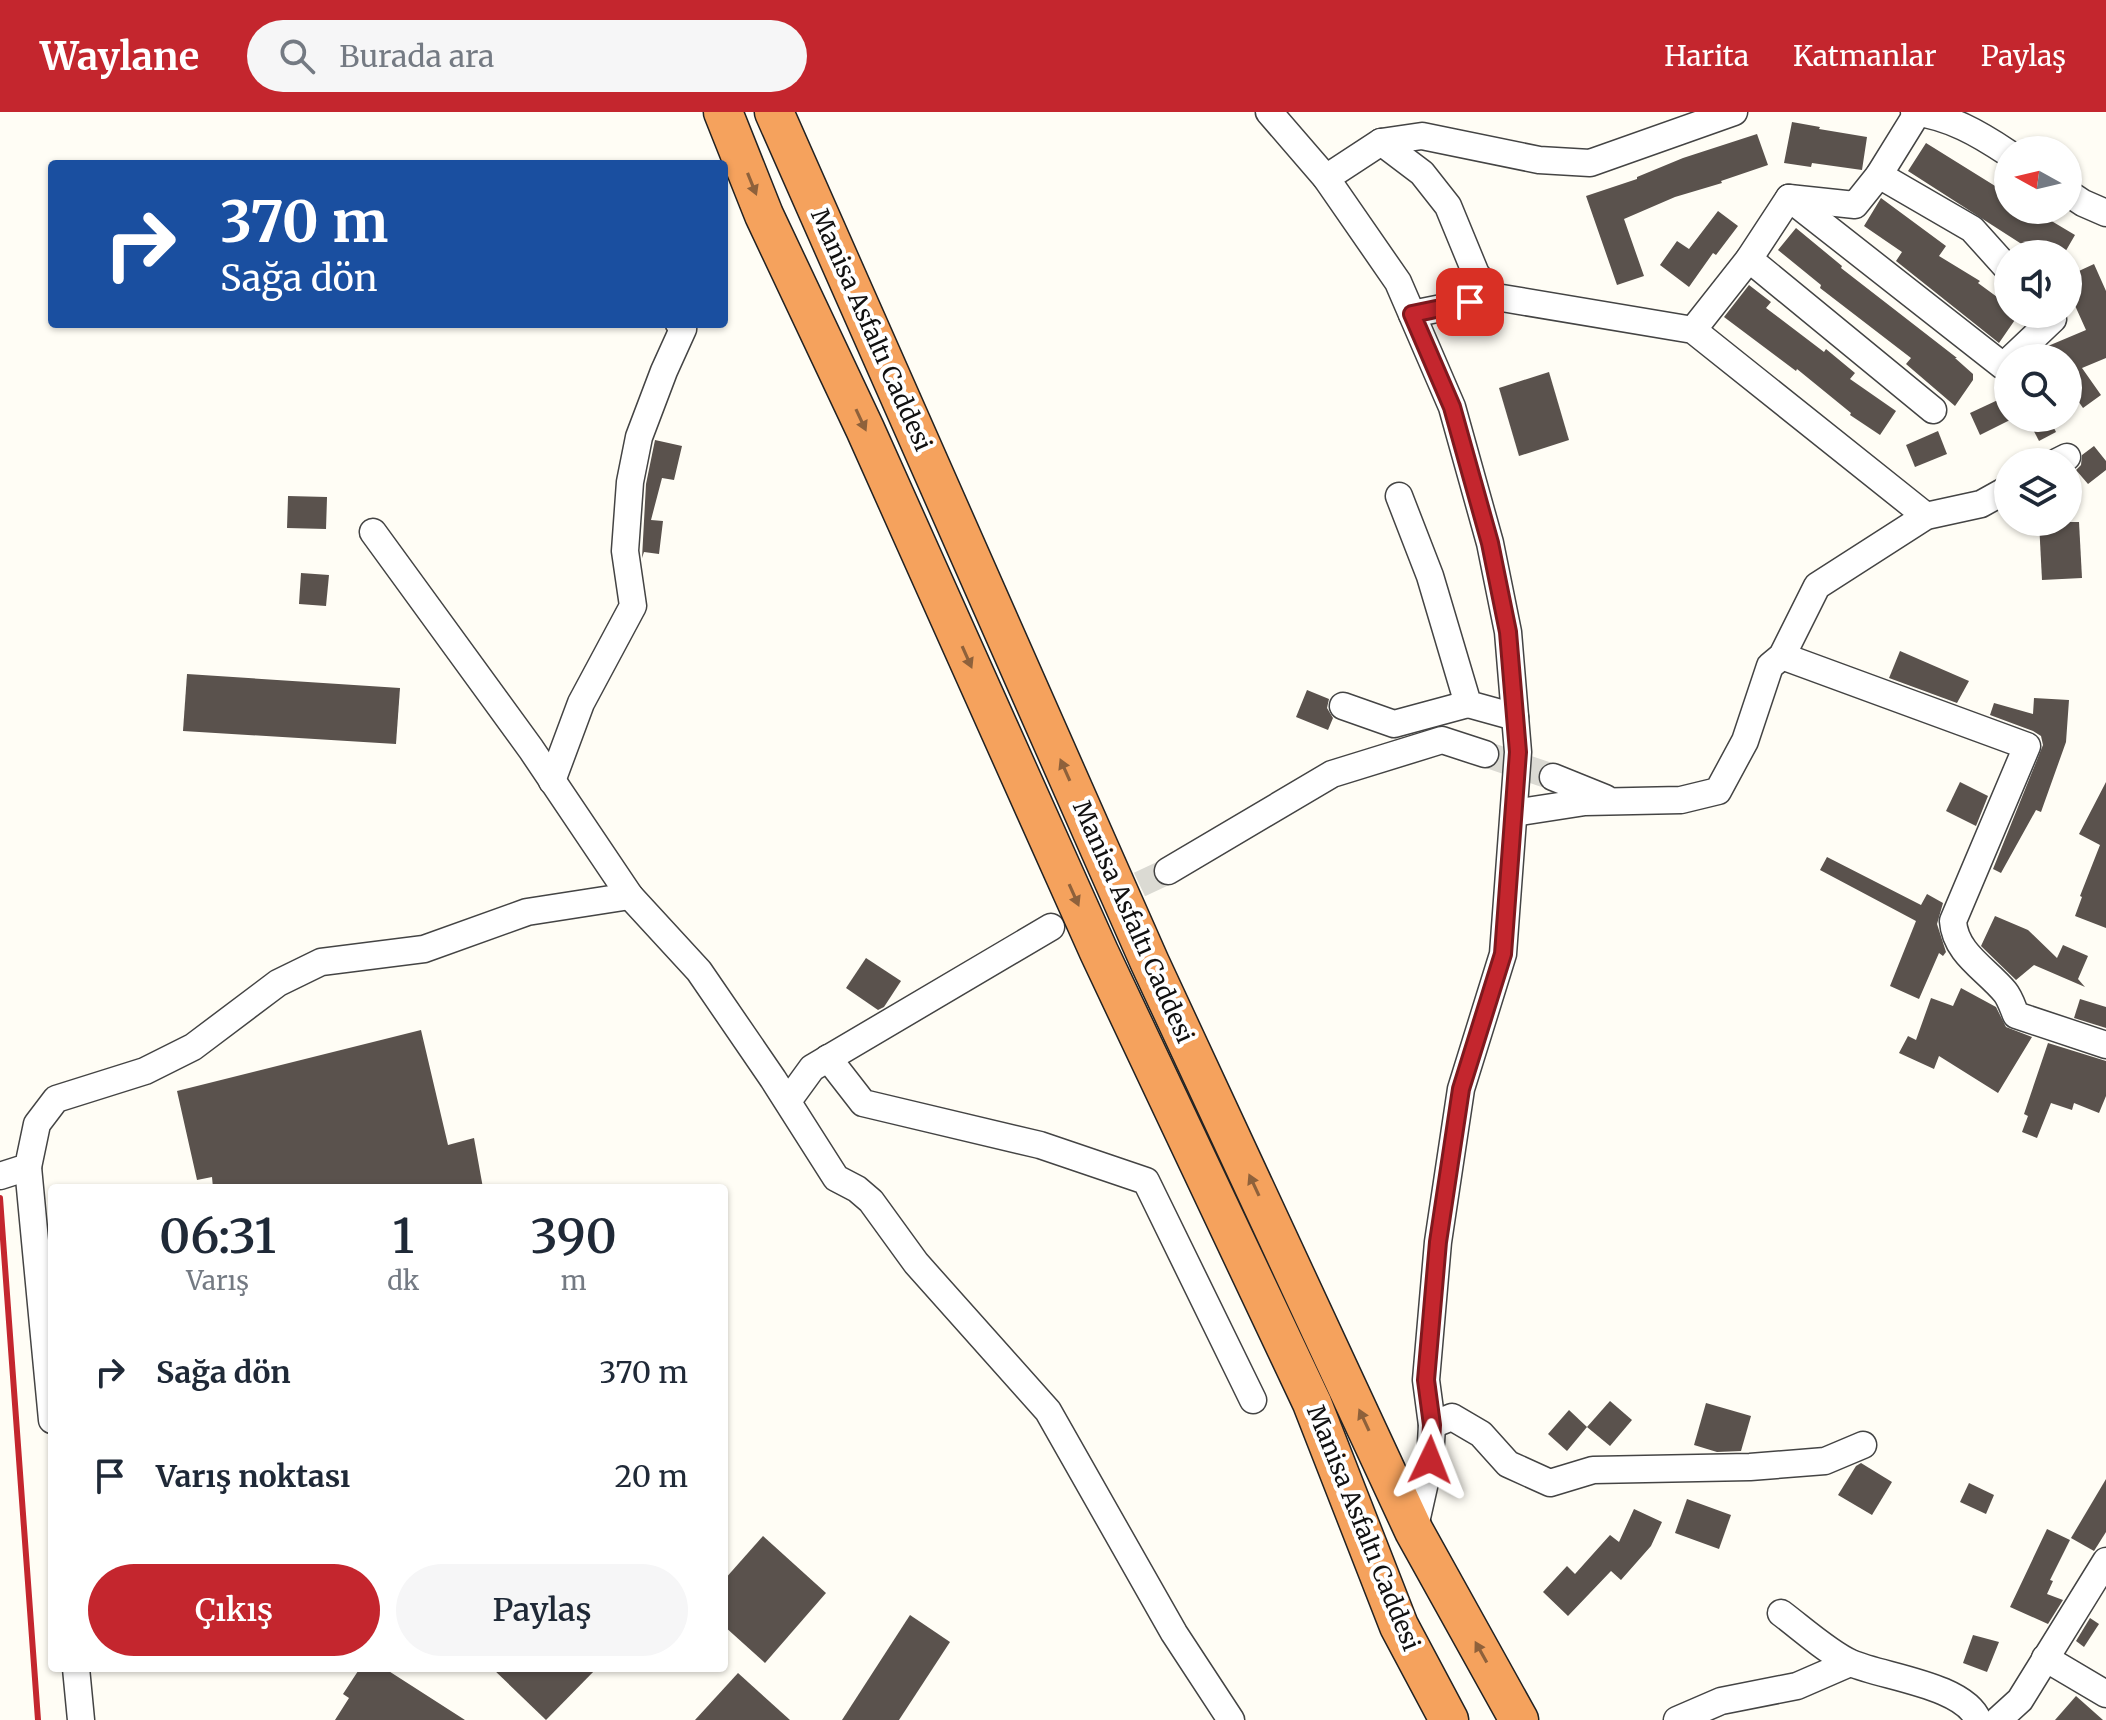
<!DOCTYPE html>
<html lang="tr">
<meta charset="utf-8">
<style>
body{margin:0;font-family:Merriweather,serif;background:#f6f6f7;color:#1f2937;height:100vh;display:flex;flex-direction:column;font-size:30px;white-space:nowrap}
*{box-sizing:border-box;margin:0}
p{font-size:26px;color:#747a83}
.icon{flex:none;width:44px;height:44px;fill:none;stroke:currentColor;stroke-width:2;stroke-linecap:round;stroke-linejoin:round}
.map{position:relative;flex:1;overflow:hidden}
.drawer{position:absolute;left:48px;top:1072px;width:680px;height:488px;display:flex;flex-direction:column;background:#fff;border-radius:8px;box-shadow:0 2px 6px #0004}
.drawer>*{flex:none}
.top-card{position:absolute;left:48px;top:48px;width:680px;height:168px;border-radius:8px;box-shadow:0 2px 6px #0004;background:#1a4fa0;color:#fff;overflow:hidden}
.needle{width:52px;rotate:278deg}
.controls{position:absolute;left:1994px;top:24px;display:grid;gap:16px}
.controls a{display:grid;place-items:center;width:88px;height:88px;border-radius:50%;background:#fff;box-shadow:0 2px 6px #0004;font-size:40px}
.pin{position:absolute;display:grid;place-items:center;width:68px;height:68px;color:#fff;margin:-34px;border-radius:16px;box-shadow:0 4px 12px #0006}
.me{position:absolute;width:88px;margin:-44px;rotate:2deg;stroke-linejoin:round;filter:drop-shadow(0 0 6px #0008)}
.turn{display:flex;align-items:center;gap:28px;height:168px;padding:0 40px;font-size:36px}
.turn .icon{width:104px;height:104px;stroke-width:2.5}
.turn b{display:block;font-size:56px;line-height:68px}
.eta{display:flex;justify-content:space-evenly;align-items:center;height:136px;text-align:center}
.eta b{font-size:48px;font-weight:600;line-height:56px}
.action{display:flex;gap:16px;margin-top:auto;padding:16px 40px}
.action a{flex:1;height:92px;border-radius:48px;background:#c4262e;color:#fff;font-size:32px;font-weight:600;line-height:92px;text-align:center}
.action a+a{background:#f6f6f7;color:#1f2937}
ul{padding:0;list-style:none}
li{display:flex;align-items:center;gap:24px;height:104px;padding:0 40px}
li div{flex:1}
li b{display:block;font-size:30px}
li em{font-style:normal}
header{display:flex;align-items:center;gap:48px;box-sizing:border-box;height:112px;padding:0 40px;background:#c4262e;color:#fff}
header strong{font-size:38px}
nav{display:flex;gap:44px;margin-inline-start:auto;font-size:28px}
.search{width:560px;height:72px;background:#f6f6f7;display:flex;align-items:center;gap:20px;box-sizing:border-box;padding:0 28px;border-radius:44px;color:#747a83;font-size:30px}
.map>svg:first-child{display:block}
</style>
<header>
<strong>Waylane</strong>
<div class="search"><svg class="icon" aria-label="search" viewBox="0 0 24 24"><circle cx="10" cy="10" r="6"/><path d="M15 15l6 6"/></svg>Burada ara</div>
<nav><a>Harita</a><a>Katmanlar</a><a>Paylaş</a></nav>
</header>
<div class="map">
<svg width="2106" height="1608" viewBox="0 0 2106 1608">
<rect width="100%" height="100%" fill="#fffdf5"/>
<!-- building -->
<g fill="#5a524d">
<polygon points="1792,10 1820,15 1819,17 1867,25 1862,58 1812,51 1811,55 1784,51"/>
<polygon points="1757,22 1768,53 1721,69 1722,71 1675,85 1624,107 1644,164 1617,173 1586,84 1637,67 1637,65 1683,46"/>
<polygon points="1926,31 2008,82 2008,98 2033,98 2075,123 2064,142 2037,142 1908,59"/>
<polygon points="1881,86 1946,134 1939,144 1980,169 1978,171 2008,193 2008,202 2019,202 1999,231 1896,149 1902,140 1864,114"/>
<polygon points="1718,99 1738,114 1716,143 1713,141 1689,175 1660,153 1677,129 1689,137"/>
<polygon points="1796,116 1842,154 1841,156 1957,246 1955,246 1973,262 1973,268 1955,294 1906,252 1911,246 1820,176 1821,173 1778,138"/>
<polygon points="2094,152 2106,179 2106,246 2082,256 2101,283 2083,296 2074,283 2079,280 2068,254 2068,246 2035,246 2048,234 2086,218 2068,178 2068,164"/>
<polygon points="1749,173 1771,190 1766,196 1824,240 1826,237 1855,261 1850,267 1896,299 1880,323 1850,303 1851,301 1797,257 1796,259 1724,205"/>
<polygon points="1549,260 1569,328 1519,344 1499,276"/>
<polygon points="2000,287 2010,308 1980,323 1970,301"/>
<polygon points="2027,306 2049,306 2056,320 2039,329"/>
<polygon points="1938,319 1947,342 1915,355 1906,333"/>
<polygon points="655,328 682,334 674,368 662,366 651,408 663,409 659,442 644,440 642,446 646,372"/>
<polygon points="2094,334 2106,349 2106,358 2088,372 2076,358 2081,353 2082,343"/>
<polygon points="288,384 327,385 326,417 287,416"/>
<polygon points="2039,410 2079,410 2082,466 2042,468"/>
<polygon points="301,461 329,463 326,494 299,492"/>
<polygon points="1900,539 1969,569 1957,591 1889,566"/>
<polygon points="187,562 400,576 396,632 183,619"/>
<polygon points="1307,578 1329,587 1327,596 1333,606 1328,618 1296,605"/>
<polygon points="2034,586 2069,588 2066,630 2041,700 2036,698 2001,761 1993,757 2043,633 2041,624 2033,619 1990,603 1994,591 2033,602"/>
<polygon points="1960,670 1988,684 1976,714 1946,699"/>
<polygon points="2106,670 2106,816 2075,804 2082,785 2080,784 2100,733 2079,722"/>
<polygon points="1827,745 1921,793 1927,782 1943,791 1937,812 1946,840 1943,844 1939,841 1919,887 1890,874 1916,809 1820,758"/>
<polygon points="1995,804 2028,818 2057,846 2063,833 2088,844 2078,867 2085,875 2034,853 2016,868 1981,834"/>
<polygon points="866,846 901,869 884,895 878,898 846,876"/>
<polygon points="1961,876 1996,895 2006,915 2032,925 1998,981 1939,944 1934,957 1899,941 1908,924 1916,928 1931,886 1953,894"/>
<polygon points="2080,887 2106,895 2106,916 2074,906"/>
<polygon points="421,918 448,1033 474,1026 483,1076 213,1076 212,1065 197,1068 177,979"/>
<polygon points="2048,931 2106,949 2106,984 2099,1001 2074,991 2072,998 2051,991 2037,1026 2022,1020 2028,1004 2024,1002"/>
<polygon points="1610,1289 1632,1308 1610,1334 1587,1315"/>
<polygon points="1706,1291 1751,1304 1741,1339 1717,1340 1694,1333"/>
<polygon points="1569,1298 1587,1315 1567,1339 1548,1322"/>
<polygon points="1861,1351 1892,1370 1872,1403 1838,1383 1856,1354"/>
<polygon points="2106,1367 2106,1420 2094,1439 2071,1426"/>
<polygon points="1969,1371 1994,1383 1986,1402 1960,1390"/>
<polygon points="1687,1387 1731,1403 1719,1437 1675,1421"/>
<polygon points="1634,1397 1662,1410 1651,1434 1621,1468 1611,1459 1568,1504 1543,1480 1567,1454 1575,1462 1610,1423 1619,1430"/>
<polygon points="2047,1417 2070,1428 2050,1468 2053,1469 2047,1482 2063,1488 2048,1512 2010,1495"/>
<polygon points="763,1424 826,1481 765,1551 724,1514 724,1468"/>
<polygon points="910,1503 950,1530 899,1608 842,1608"/>
<polygon points="2090,1506 2099,1512 2084,1535 2076,1529"/>
<polygon points="1973,1523 1999,1530 1987,1560 1963,1551"/>
<polygon points="360,1556 384,1556 465,1608 335,1608 349,1586 343,1582"/>
<polygon points="492,1556 597,1556 546,1608"/>
<polygon points="738,1561 790,1608 695,1608"/>
<polygon points="2076,1584 2103,1608 2055,1608"/>
</g>
<g fill="none" stroke-linecap="round" stroke-linejoin="round">
<!-- minor-tunnel -->
<g stroke="#dbdad3" stroke-width="26" stroke-dasharray="26 13" stroke-linecap="butt">
<polyline points="1485,642 1553,665"/>
<polyline points="1069,806 1168,759"/>
</g>
<defs>
<g id="minor">
<polyline points="1269,0 1326,66 1398,170 1452,295 1490,431 1508,520 1518,640 1503,842 1461,977 1438,1130 1426,1268 1432,1313 1430,1348 1414,1419"/>
<path d="M1914,0c36,5 64,21 94,41"/>
<polyline points="1381,30 1422,61 1448,94 1476,162 1496,185 1693,218 1926,404"/>
<polyline points="1879,63 1972,117 2008,157"/>
<polyline points="1326,66 1381,30 1422,24 1539,48 1590,51 1734,0"/>
<polyline points="2068,81 2083,91 2106,101"/>
<polyline points="1789,86 2003,254 2008,249"/>
<polyline points="1749,147 1933,298"/>
<polyline points="1412,202 1496,185"/>
<polyline points="1693,218 1749,147 1789,86 1855,93 1879,63 1918,0"/>
<polyline points="2012,246 2053,207 2050,202"/>
<polyline points="2057,350 2067,345"/>
<polyline points="1399,384 1430,464 1468,592 1515,605"/>
<polyline points="373,420 531,637 630,784 699,859 773,967 836,1066 857,1077 871,1089 916,1151 1048,1299 1174,1521 1231,1608"/>
<path d="M1782,544l245,90 -74,175c2,32 33,48 52,71 5,6 8,16 11,23l90,30"/>
<polyline points="1343,594 1394,612 1468,592"/>
<polyline points="1553,665 1605,686"/>
<polyline points="552,669 581,591 633,494 625,439 630,370 639,325 664,259 683,217 679,212"/>
<polyline points="1514,701 1585,690 1681,688 1718,679 1745,629 1770,554 1782,544 1817,474 1926,404 1981,392 2008,377"/>
<polyline points="1168,759 1332,662 1442,628 1485,642"/>
<polyline points="828,946 863,991 1040,1033 1146,1069 1253,1288"/>
<polyline points="788,989 812,956 1051,815"/>
<polyline points="28,1055 52,1308"/>
<polyline points="0,1064 28,1055 37,1012 56,987 145,959 193,935 278,871 321,850 424,837 527,800 630,784"/>
<polyline points="1432,1313 1452,1305 1481,1322 1508,1352 1550,1371 1593,1358 1750,1355 1825,1349 1863,1333"/>
<path d="M1781,1501c20,15 49,41 70,50 32,14 113,22 127,57"/>
<polyline points="2045,1546 2106,1582"/>
<polyline points="76,1556 81,1608"/>
<polyline points="1677,1608 1721,1589 1797,1574 1850,1551"/>
<polyline points="1998,1608 2020,1588 2106,1449"/>
</g>
<g id="highway">
<polyline points="723,0 764,103 865,317 1099,840 1312,1291 1399,1514 1449,1608"/>
<polyline points="774,0 1150,851 1414,1419 1519,1608"/>
</g>
</defs>
<!-- minor casing -->
<use href="#minor" stroke="#444" stroke-width="29"/>
<!-- highway casing -->
<use href="#highway" stroke="#222" stroke-width="41"/>
<!-- minor -->
<use href="#minor" stroke="#fff" stroke-width="26"/>
<!-- highway -->
<use href="#highway" stroke="#f5a25d" stroke-width="38"/>
<!-- rail -->
<polyline stroke="#c4262e" stroke-width="6" points="0,1086 38,1608"/>
</g>
<!-- one-way arrows -->
<defs><path id="oneway-solid" d="M-6-.8H1V-3.2L6.5 0L1 3.2V.8H-6Z" transform="scale(2)"/></defs>
<g fill="#8e613b">
<use href="#oneway-solid" transform="translate(752 72) rotate(68)"/>
<use href="#oneway-solid" transform="translate(861 308) rotate(65)"/>
<use href="#oneway-solid" transform="translate(967 545) rotate(66)"/>
<use href="#oneway-solid" transform="translate(1065 658) rotate(-114)"/>
<use href="#oneway-solid" transform="translate(1074 783) rotate(66)"/>
<use href="#oneway-solid" transform="translate(1254 1073) rotate(-115)"/>
<use href="#oneway-solid" transform="translate(1364 1308) rotate(-115)"/>
<use href="#oneway-solid" transform="translate(1481 1540) rotate(-119)"/>
</g>
<g fill="none" stroke-linecap="round" stroke-linejoin="round">
<defs>
<polyline id="route" points="1430,1348 1432,1313 1426,1268 1438,1130 1461,977 1503,842 1518,640 1508,520 1490,431 1452,295 1412,202 1470,190"/>
</defs>
<!-- route casing -->
<use href="#route" stroke="#7f191e" stroke-width="20"/>
<!-- route -->
<use href="#route" stroke="#c4262e" stroke-width="14"/>
</g>
<g text-anchor="middle" stroke-width="8" stroke-linejoin="round" paint-order="stroke">
<!-- street labels -->
<g font-size="24" fill="#111" stroke="#fff">
<text transform="translate(871 218) rotate(66)" y="8">Manisa Asfaltı Caddesi</text>
<text transform="translate(1133 810) rotate(66)" y="8">Manisa Asfaltı Caddesi</text>
<text transform="translate(1363 1416) rotate(68)" y="8">Manisa Asfaltı Caddesi</text>
</g>
</g>
</svg>
<div class="controls">
<a><svg class="needle" viewBox="-14 -14 28 28"><path d="M0-13l5 13h-10z" fill="#e53935"/><path d="M0 13l5-13h-10z" fill="#747a83"/></svg></a>
<a><svg class="icon" aria-label="sound" viewBox="0 0 24 24"><path d="M4 9h4l5-4v14l-5-4H4zM17 9q2 3 0 6"/></svg></a>
<a><svg class="icon" aria-label="search" viewBox="0 0 24 24"><circle cx="10" cy="10" r="6"/><path d="M15 15l6 6"/></svg></a>
<a><svg class="icon" aria-label="layers" viewBox="0 0 24 24"><path d="M12 4l9 5-9 5-9-5zM3 14l9 5 9-5"/></svg></a>
</div>
<div class="pin" style="left:1470px;top:190px;background:#d93025"><svg class="icon" aria-label="arrive" viewBox="0 0 24 24"><path d="M6 21V4h12l-3 4 3 4H6"/></svg></div>
<svg class="me" style="left:1430px;top:1348px" viewBox="-20 -20 40 40"><path d="M0-17L14 15 0 8-14 15z" fill="#c4262e" stroke="#fff" stroke-width="4"/></svg>
<div class="top-card">
<div class="turn"><svg class="icon" aria-label="right" viewBox="0 0 24 24"><path d="M7 20v-9h11M14 6l5 5-5 5"/></svg><div><b>370 m</b>Sağa dön</div></div>
</div>
<section class="drawer">
<div class="eta">
<div><b>06:31</b><p>Varış</p></div>
<div><b>1</b><p>dk</p></div>
<div><b>390</b><p>m</p></div>
</div>
<ul>
<li><svg class="icon" aria-label="right" viewBox="0 0 24 24"><path d="M7 20v-9h11M14 6l5 5-5 5"/></svg><div><b>Sağa dön</b></div><em>370 m</em></li>
<li><svg class="icon" aria-label="arrive" viewBox="0 0 24 24"><path d="M6 21V4h12l-3 4 3 4H6"/></svg><div><b>Varış noktası</b></div><em>20 m</em></li>
</ul>
<div class="action"><a>Çıkış</a><a>Paylaş</a></div>
</section>
</div>
